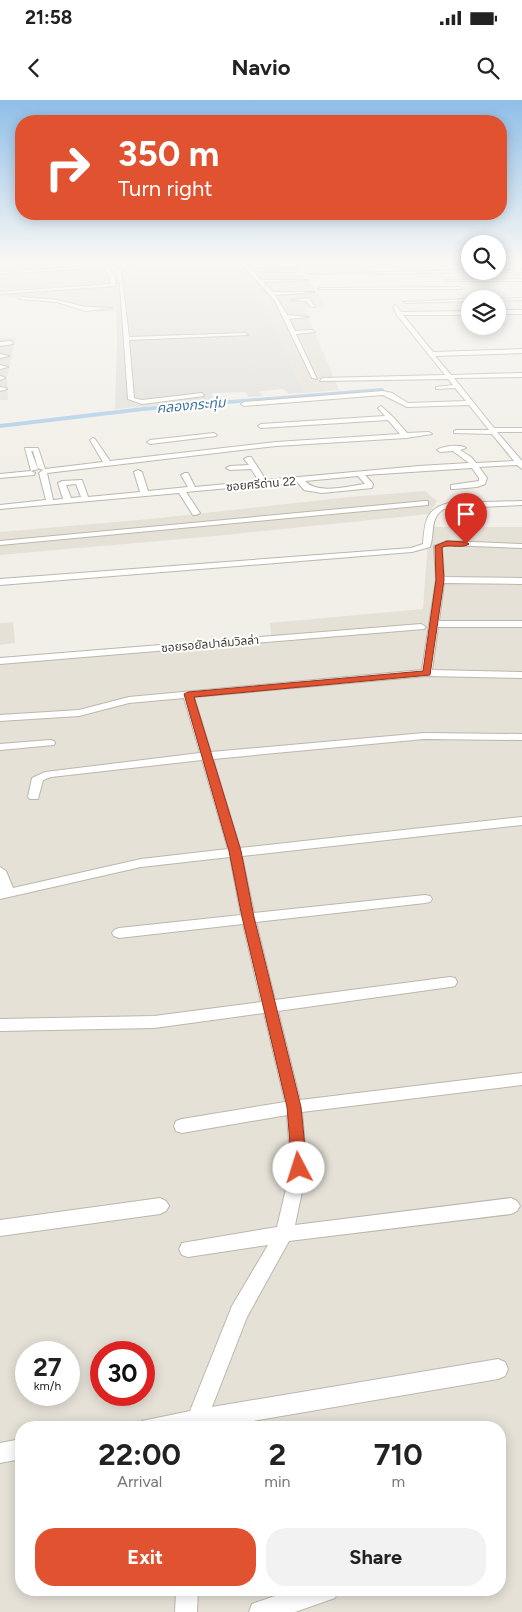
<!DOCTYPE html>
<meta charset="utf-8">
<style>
body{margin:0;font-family:Figtree,"Noto Sans Thai",sans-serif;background:#f2f2f2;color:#222;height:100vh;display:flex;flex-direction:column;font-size:19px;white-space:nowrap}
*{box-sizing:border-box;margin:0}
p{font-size:16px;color:#767676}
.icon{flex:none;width:28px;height:28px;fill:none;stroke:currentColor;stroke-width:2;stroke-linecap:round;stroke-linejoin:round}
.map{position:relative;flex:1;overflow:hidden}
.panel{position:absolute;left:15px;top:1321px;width:491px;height:175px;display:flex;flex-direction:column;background:#fff;border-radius:20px;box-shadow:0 2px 12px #0003}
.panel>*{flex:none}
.hud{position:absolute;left:15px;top:15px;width:492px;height:105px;border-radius:20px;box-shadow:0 2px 12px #0003;background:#e05230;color:#fff;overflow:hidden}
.tools{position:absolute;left:461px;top:135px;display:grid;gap:10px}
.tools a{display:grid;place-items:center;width:45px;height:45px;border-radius:50%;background:#fff;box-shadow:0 2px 12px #0003;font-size:25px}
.speed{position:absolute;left:15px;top:1241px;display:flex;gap:10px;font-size:25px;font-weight:700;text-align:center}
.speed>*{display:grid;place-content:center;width:65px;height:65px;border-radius:50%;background:#fff;box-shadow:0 2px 12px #0003;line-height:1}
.speed small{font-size:12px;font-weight:400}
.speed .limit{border:8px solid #d22;background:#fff;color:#111}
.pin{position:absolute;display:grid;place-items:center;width:42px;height:42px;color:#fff;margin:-51px -21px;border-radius:50% 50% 50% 0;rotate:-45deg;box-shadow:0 0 5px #0007}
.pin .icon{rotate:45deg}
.me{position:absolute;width:55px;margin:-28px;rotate:355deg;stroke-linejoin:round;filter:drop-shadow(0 0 4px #0008)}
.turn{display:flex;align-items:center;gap:18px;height:105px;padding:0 20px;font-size:22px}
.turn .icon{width:65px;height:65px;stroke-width:2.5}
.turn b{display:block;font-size:35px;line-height:42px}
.eta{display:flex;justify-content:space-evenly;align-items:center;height:85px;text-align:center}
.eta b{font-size:30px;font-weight:700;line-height:35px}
.primary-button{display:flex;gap:10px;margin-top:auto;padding:10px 20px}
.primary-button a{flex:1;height:58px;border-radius:20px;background:#e05230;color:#fff;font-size:20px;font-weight:700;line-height:58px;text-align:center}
.primary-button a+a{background:#f2f2f2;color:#222}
.status{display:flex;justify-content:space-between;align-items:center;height:35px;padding:0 25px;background:#fff;direction:ltr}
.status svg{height:14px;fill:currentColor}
header{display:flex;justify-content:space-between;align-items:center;height:65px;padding:0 20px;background:#fff;font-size:22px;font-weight:700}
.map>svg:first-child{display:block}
</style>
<div class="status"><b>21:58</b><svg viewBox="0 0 49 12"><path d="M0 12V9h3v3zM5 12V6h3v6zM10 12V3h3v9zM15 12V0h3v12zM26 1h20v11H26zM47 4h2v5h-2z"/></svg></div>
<header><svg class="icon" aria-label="back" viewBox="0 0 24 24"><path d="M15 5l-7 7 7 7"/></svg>Navio<svg class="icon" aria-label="search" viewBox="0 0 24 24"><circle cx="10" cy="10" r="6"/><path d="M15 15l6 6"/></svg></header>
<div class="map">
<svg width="522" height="1512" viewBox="0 0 522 1512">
<rect width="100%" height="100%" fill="#f2efe8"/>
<!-- residential -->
<g fill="#e5e1d7" fill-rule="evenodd">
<polygon points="109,162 116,176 119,188 116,211 99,212 42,201 0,196 0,168"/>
<polygon points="231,162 324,162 295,164 327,206 304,207 339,290 304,293 262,200 244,183"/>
<polygon points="16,237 7,277 8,300 0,300 0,238"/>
<polygon points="425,391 437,401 429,414 215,436 0,455 0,432 150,419 350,397"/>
<path d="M429,427h93v1085h-522v-954l271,-23 -1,-12 153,-14zM26,1252h43v43h-43zM101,1252h43v43h-43zM21,1328h479v162h-479z"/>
<polygon points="13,522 15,543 0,545 0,523"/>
</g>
<!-- industrial -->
<g fill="#e1ded9">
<polygon points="13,162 93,162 25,167"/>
<polygon points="109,162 231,162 244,183 262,200 304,293 289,294 283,289 260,291 262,296 249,297 245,292 212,293 214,300 115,309 117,243 116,206 119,188 116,176"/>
</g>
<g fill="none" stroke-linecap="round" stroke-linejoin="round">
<!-- canal -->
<polygon fill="#abcce8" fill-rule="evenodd" points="382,288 384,289 384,291 143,311 0,328 0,324 143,307"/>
<defs>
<g id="street">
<polygon points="127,162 131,162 121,171 129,237 245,233 248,235 129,240 134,298 142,300 202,293 204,296 142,304 128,299 120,186 117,171"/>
<polygon points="240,162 244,162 250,169 295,168 253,171 261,180 308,180 263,182 273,192 314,192 275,195 287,215 309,217 289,219 295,231 312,230 315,232 296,234 317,279 312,278 275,201"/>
<polygon points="107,165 114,175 116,186 0,194 0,192 111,184 106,167 0,174 0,172"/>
<polygon points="470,170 522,170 522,172 308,174"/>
<polygon points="522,179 522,181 445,181 447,180"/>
<polygon points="460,187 462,189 318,189 320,188"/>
<polygon points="22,197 57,200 86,207 112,208 86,211 57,202 20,199"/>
<polygon points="309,198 315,207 311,207 306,201 292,200"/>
<polygon points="522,198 522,200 498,201 497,199"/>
<polygon points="470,199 470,201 406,203 404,202"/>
<path d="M396,205l5,7 69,-1v4h-67l30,37 89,-3v4l-87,3 16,19 71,-2v4l-68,1 40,50h28v4h-25l25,29v8l-5,-4 -38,2 8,11 -2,6 -8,3 -23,2h-3v-4l28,-4v-3l-7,-10 -107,7 8,9 -1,4 -50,5 -18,-3 -7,-8 -32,4 -3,-1 -76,7 14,21 -4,2h-3l-14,-22 -179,16v-4l46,-5 -7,-27 4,-3 -5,-2 -5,-17h-2l7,18 -7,2 -6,-23h13l7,21 58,-7 -13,-22 3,-2 2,1 15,22 166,-19 124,-8 -12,-14 -127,8 -3,-2 3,-2 124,-8 -7,-8 3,-2 12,11 14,16 22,-1 3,2 -26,4 -130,8 -229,27 6,27 10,-1 -5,-16 4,-2 20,-1 6,17 52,-5 -6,-20 4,-2 4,2 6,19 40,-4 -7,-12 4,-2h3l7,14 64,-6 -8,-12 -21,1 -4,-2 4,-2 19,-1 -5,-6 4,-2h3l15,23 153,-14 50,-3 -16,-12 -13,1 -3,-2c6,-4 23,-6 29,-2l-6,2 11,7 5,6 38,-2 -22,-27 -38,-1v-2l2,-1h33l-20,-25 -62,2 -24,-12 -139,11 -3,-2 3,-2 139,-11 9,2 16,10 58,-2 -11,-13 -19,1v-2l17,-2 -5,-6 -128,2 2,-3 123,-3 -48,-60 -4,-8zM358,376l7,8c-17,2 -47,11 -60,-3zM76,384l5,13 -10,1 -5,-13z"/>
<rect x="498" y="210" width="24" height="4"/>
<polygon points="11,241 13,244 0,246 0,242"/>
<polygon points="0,254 9,256 0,258"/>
<polygon points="0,265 8,267 0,269"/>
<polygon points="0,276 4,277 5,278 0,280"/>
<polygon points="0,287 6,288 7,289 0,291"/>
<polygon points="214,333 217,335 216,336 150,344 147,342 150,340"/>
<polygon points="31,371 35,373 34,375 0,378 0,374"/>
<polygon points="425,401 428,401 428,405 0,445 0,441"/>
<path d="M522,401v4l-78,4c-15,9 -9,24 -14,38l-18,5 -412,33v-6l411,-31 12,-4c2,-22 2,-35 26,-41z"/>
<polygon points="447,441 522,444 522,448 448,445 442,447 444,477 522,478 522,484 444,483 439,521 522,521 522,527 438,527 432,570 522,572 522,578 427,576 194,597 211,652 424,633 522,634 522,640 424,639 213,659 240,748 522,717 522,725 242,756 254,813 425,795 430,796 432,799 430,802 425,803 256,822 275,900 450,877 455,878 457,882 455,886 450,887 278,911 300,1000 522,973 522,985 302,1012 307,1068 295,1125 511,1098 517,1101 520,1106 517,1111 511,1114 289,1141 247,1217 212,1307 498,1259 505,1262 508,1269 505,1276 498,1279 212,1328 139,1328 142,1321 190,1311 232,1206 268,1145 188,1157 182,1155 179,1149 182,1143 277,1127 291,1068 287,1015 182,1033 176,1031 174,1026 176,1021 182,1019 285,1002 264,913 154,928 0,931 0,919 154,916 261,902 243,824 119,838 114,836 112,833 114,830 119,828 241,815 230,757 141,767 0,799 0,767 6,771 13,788 141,759 228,749 202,660 51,677 43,680 38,699 30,699 28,697 32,678 45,672 200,653 184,598 129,603 79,616 0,621 0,615 79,610 129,597 422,570 436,480 434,446"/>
<polygon points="421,524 426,527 424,529 0,564 0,558"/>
<polygon points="50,640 54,641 55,643 54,645 0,650 0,644"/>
<polygon points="160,1098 166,1101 169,1106 166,1111 160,1114 0,1136 0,1120"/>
<polygon points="21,1339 21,1359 0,1363 0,1343"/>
<polygon points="176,1490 198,1490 197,1512 175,1512"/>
<polygon points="292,1490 338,1490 335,1498 295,1512 249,1512 252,1504"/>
</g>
</defs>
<!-- street casing -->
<use href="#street" stroke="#bcb7ac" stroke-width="2"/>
<!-- street -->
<use href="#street" fill="#fff" fill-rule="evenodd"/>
</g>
<!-- sky -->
<linearGradient id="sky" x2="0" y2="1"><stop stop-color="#8fbee8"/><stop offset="0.43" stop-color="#f9f8f5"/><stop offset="1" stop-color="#f9f8f5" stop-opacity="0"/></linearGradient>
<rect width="522" height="373" fill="url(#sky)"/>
<!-- route -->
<path fill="#e05230" stroke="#92351f" d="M447,441l19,1 3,2c-7,5 -18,0 -27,3l2,33 -14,95 -236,22 47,154 13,66 47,190 6,61 -2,5 -6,2 -5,-2 -2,-5 -5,-61 -45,-190 -13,-66 -45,-157 4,-2 235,-21 13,-91 -1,-34z"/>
<g text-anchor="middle" stroke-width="4" stroke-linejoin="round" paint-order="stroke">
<!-- far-street labels -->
<g font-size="12" fill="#444037" stroke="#fff">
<text transform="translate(261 384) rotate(-5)" y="4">ซอยศรีด่าน 22</text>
<text transform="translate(210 544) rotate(-5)" y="4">ซอยรอยัลปาล์มวิลล่า</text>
</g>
<!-- far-water labels -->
<g font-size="14" font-style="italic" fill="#3d74a3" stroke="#fff">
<text transform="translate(191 305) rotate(-5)" y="5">คลองกระทุ่ม</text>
</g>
</g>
</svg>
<div class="tools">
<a><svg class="icon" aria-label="search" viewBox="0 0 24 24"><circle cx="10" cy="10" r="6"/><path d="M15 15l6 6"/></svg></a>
<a><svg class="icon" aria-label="layers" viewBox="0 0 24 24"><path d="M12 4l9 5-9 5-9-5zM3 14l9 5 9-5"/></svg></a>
</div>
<div class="speed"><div>27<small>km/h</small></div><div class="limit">30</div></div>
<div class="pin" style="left:466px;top:444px;background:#d93025"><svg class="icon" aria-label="arrive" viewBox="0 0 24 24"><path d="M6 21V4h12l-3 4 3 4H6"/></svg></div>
<svg class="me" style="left:299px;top:1068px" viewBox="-20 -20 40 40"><circle r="19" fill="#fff"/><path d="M0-13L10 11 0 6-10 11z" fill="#e05230"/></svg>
<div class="hud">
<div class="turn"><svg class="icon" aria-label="right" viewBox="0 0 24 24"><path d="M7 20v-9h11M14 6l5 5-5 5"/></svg><div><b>350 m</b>Turn right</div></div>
</div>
<section class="panel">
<div class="eta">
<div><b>22:00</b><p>Arrival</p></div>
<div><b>2</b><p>min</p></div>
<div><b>710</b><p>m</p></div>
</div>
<div class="primary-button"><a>Exit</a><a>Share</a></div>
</section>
</div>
